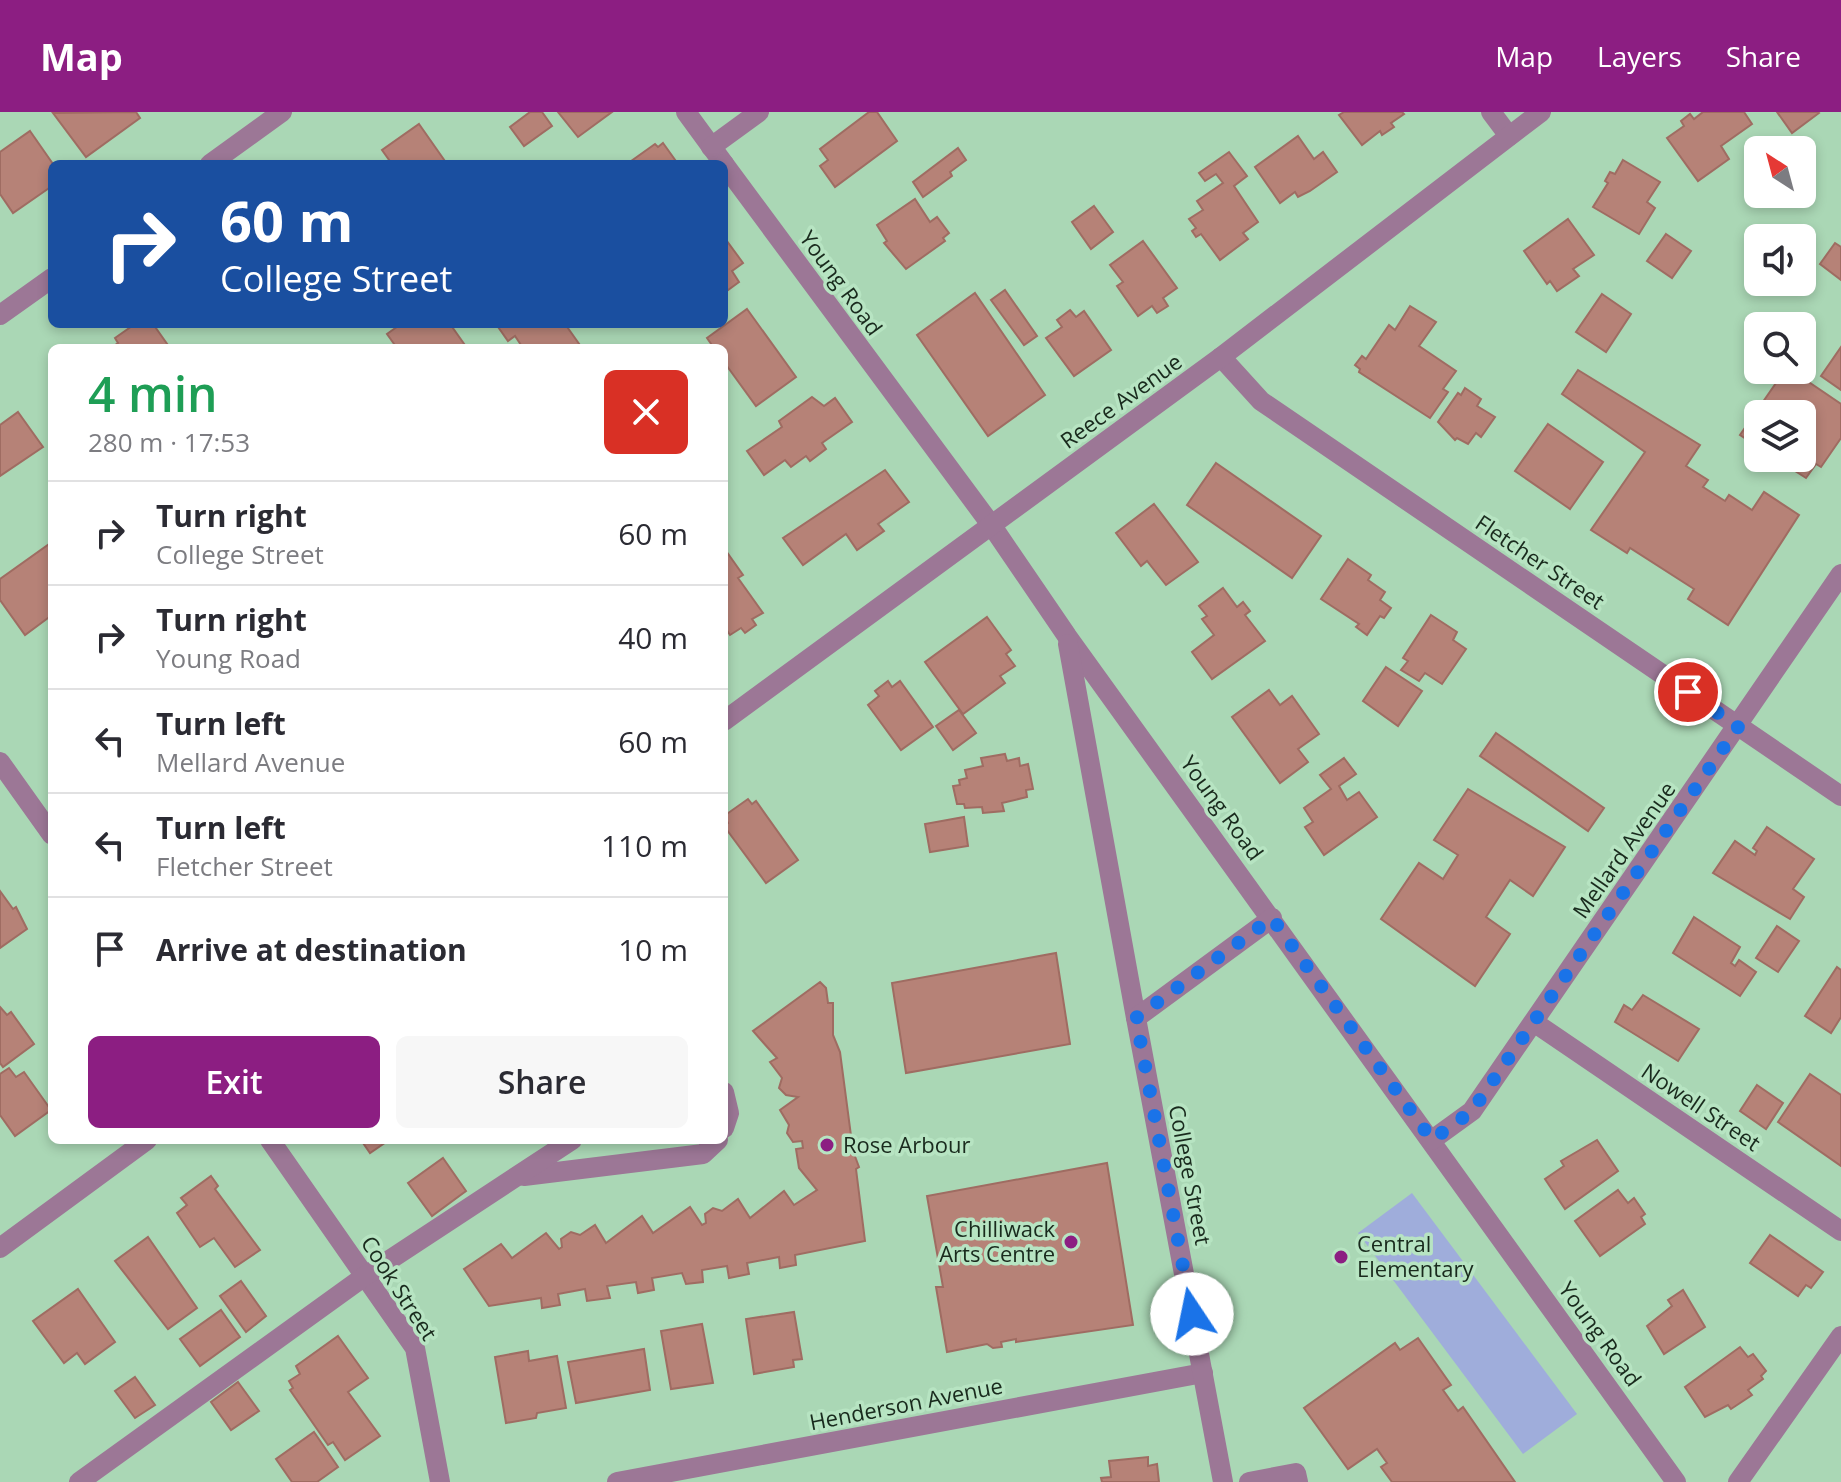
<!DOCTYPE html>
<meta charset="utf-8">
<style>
body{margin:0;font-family:"Open Sans",sans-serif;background:#f7f7f7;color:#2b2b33;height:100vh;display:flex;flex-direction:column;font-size:30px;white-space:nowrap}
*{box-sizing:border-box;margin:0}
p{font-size:26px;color:#7c7c81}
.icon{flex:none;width:44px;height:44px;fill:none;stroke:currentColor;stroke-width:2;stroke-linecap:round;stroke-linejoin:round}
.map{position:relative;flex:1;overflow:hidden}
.side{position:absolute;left:48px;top:232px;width:680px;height:800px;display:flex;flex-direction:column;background:#fff;border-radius:12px;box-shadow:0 4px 12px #0003}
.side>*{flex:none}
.hud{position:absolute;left:48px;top:48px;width:680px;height:168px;border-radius:12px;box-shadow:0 4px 12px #0003;background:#1a4fa0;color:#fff;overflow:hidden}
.needle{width:52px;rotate:324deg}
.buttons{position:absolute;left:1744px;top:24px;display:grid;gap:16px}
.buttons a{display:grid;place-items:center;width:72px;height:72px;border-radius:12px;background:#fff;box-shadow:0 4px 12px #0003;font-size:40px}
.pin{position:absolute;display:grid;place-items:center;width:68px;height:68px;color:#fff;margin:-34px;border:4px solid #fff;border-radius:50%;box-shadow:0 2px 8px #0007}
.me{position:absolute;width:88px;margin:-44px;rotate:349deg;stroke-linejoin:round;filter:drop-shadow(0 0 6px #0008)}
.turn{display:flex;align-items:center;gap:28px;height:168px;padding:0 40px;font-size:36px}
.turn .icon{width:104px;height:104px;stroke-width:2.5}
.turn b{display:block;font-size:56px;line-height:68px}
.round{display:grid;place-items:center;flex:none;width:84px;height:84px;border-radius:12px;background:#f7f7f7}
.summary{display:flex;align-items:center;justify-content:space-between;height:136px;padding:0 40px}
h1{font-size:48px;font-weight:600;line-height:60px;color:#1e9e55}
.primary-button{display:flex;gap:16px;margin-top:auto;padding:16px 40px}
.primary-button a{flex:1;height:92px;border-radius:12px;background:#8c1e82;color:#fff;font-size:32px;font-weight:600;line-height:92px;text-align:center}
.primary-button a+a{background:#f7f7f7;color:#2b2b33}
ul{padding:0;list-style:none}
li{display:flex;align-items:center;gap:24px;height:104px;padding:0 40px;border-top:2px solid #e1e1e2}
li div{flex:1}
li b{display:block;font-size:30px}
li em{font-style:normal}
header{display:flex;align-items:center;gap:48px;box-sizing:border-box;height:112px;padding:0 40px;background:#8c1e82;color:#fff}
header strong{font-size:38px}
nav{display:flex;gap:44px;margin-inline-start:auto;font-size:28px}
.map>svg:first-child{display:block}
</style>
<header>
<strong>Map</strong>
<nav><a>Map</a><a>Layers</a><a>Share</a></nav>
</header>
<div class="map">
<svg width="1841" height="1370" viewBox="0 0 1841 1370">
<rect width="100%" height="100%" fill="#aad7b5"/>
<!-- green -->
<polygon fill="#9faddb" points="1412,1081 1577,1302 1523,1342 1358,1121"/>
<!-- building -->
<g fill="#b68277" stroke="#9f6c62" stroke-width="2">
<polygon points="136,0 140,6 86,45 53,1"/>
<polygon points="530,0 542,0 552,14 524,34 510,15"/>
<polygon points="558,0 612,0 578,25"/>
<polygon points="869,0 877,0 897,29 835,75 820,54 828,48 820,37"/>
<polygon points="1344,0 1402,0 1404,2 1391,11 1394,15 1382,23 1380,19 1362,33 1339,3"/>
<polygon points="1703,0 1744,0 1752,12 1721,34 1729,47 1698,69 1667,26 1684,14 1681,9 1690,2 1694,7"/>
<polygon points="1777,0 1818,0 1819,1 1792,21"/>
<polygon points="419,12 447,52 392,52 382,38"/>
<polygon points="30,19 53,52 52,74 13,101 0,82 0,40"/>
<polygon points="1298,24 1314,47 1323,40 1337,60 1310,79 1298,85 1295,80 1280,91 1255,55"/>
<polygon points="663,31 678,52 627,52 655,32 658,35"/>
<polygon points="958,36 966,48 950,60 952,64 923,85 913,70"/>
<polygon points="1229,40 1247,64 1234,74 1258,110 1243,121 1248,127 1220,148 1201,122 1196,125 1192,119 1196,116 1189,107 1203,98 1197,89 1223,71 1216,62 1205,69 1199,61"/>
<polygon points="1623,48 1660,70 1647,90 1655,96 1639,122 1593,95 1608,71 1605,69 1610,60 1615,62"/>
<polygon points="915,87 930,110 937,105 949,121 943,126 945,129 906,157 884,131 887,129 877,113"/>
<polygon points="1094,94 1113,120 1091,137 1072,110"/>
<polygon points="1568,107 1594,143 1573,157 1579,164 1557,179 1550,169 1547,172 1524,139"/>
<polygon points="1666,122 1691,139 1672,166 1647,149"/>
<polygon points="724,125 743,151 732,159 739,170 724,181"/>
<polygon points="1143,129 1177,176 1163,186 1168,194 1157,201 1152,194 1138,204 1117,174 1123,170 1110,153"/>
<polygon points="1835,131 1841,135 1841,168 1820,152"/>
<polygon points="1005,178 1037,224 1024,233 991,188"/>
<polygon points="975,181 1045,283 988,324 917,223"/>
<polygon points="1602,182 1631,202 1606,240 1576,220"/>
<polygon points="1410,194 1436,210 1419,234 1456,259 1443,277 1448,280 1430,306 1359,260 1360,257 1355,253 1362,244 1366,247 1389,213 1395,218"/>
<polygon points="747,197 796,265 756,294 724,250 724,236 714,236 707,226"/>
<polygon points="1070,198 1076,205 1084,199 1111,238 1074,264 1046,226 1062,215 1057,208"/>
<polygon points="135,212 153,212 170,236 111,236 118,231 115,226"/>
<polygon points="401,212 450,212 467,236 397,236 387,222"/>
<polygon points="496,212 565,212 582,236 523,236 515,224 508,229"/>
<polygon points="1841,235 1841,278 1821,264"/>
<polygon points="1578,258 1700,333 1686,354 1708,368 1703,375 1725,389 1729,383 1752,398 1764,380 1799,403 1728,513 1688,487 1694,477 1630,436 1627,441 1591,418 1645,340 1562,282"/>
<polygon points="1785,258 1791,258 1841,292 1841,326 1821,355 1816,352 1806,366 1775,346 1802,346 1802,302 1758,302 1758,335 1740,323"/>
<polygon points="1465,276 1481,287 1477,294 1495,305 1481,325 1476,321 1468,332 1457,326 1455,328 1438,310 1458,281 1461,283"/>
<polygon points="812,285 824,294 835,286 852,310 822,331 826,337 810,349 806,344 791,355 785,348 764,363 747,339 782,315 779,309"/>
<polygon points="18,300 43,335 0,364 0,313"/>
<polygon points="1548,312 1603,350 1570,397 1515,359"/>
<polygon points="1216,351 1321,424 1292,466 1187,393"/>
<polygon points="885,358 909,390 878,412 884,419 857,438 846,422 803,453 783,426"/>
<polygon points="1154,392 1198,450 1166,473 1147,449 1141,454 1116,421"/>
<polygon points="52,430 52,503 25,523 0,488 0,467"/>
<polygon points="724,436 743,463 738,466 763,501 752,507 756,513 745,521 741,516 730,523 724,514"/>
<polygon points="1348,447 1371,463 1368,468 1385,480 1380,488 1391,496 1384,506 1380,504 1367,523 1356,515 1359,512 1321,487"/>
<polygon points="1223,476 1237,495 1243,490 1250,499 1245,503 1265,529 1212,567 1192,540 1214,523 1202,507 1207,504 1199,494"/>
<polygon points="1431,503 1457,520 1453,528 1466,537 1442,572 1425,561 1419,569 1401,558 1408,549 1403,546"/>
<polygon points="987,505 1011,538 1006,542 1015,554 1000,564 1005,571 963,602 925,550"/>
<polygon points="1386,555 1422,579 1398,614 1363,589"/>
<polygon points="888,569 892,575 900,569 933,615 901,638 868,593 879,584 875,579"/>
<polygon points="1269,578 1280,593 1292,584 1319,622 1298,637 1308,650 1280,671 1232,605"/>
<polygon points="959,598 976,621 953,638 936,614"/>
<polygon points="1496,621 1604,696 1588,719 1480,644"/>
<polygon points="1005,642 1007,649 1019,646 1020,654 1028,652 1033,677 1026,678 1027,685 1002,691 1004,699 983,701 982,695 965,696 964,692 957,692 953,674 960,673 959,668 967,666 965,658 983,654 981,646"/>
<polygon points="1344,646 1356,662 1339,674 1347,688 1359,680 1377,705 1324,743 1305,715 1313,710 1304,696 1331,677 1320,663"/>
<polygon points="1468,677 1565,735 1533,784 1510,768 1486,805 1510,822 1475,874 1381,807 1419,751 1443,767 1458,743 1434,728"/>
<polygon points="748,687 752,692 756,689 798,748 766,771 724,714 728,711 724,704"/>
<polygon points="964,705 968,734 930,740 925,712"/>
<polygon points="1767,715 1814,747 1793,777 1804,785 1790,807 1713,761 1735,729 1755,743 1757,739 1753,736"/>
<polygon points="0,779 13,797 16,795 27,817 0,836"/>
<polygon points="1694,805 1740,835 1731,851 1735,854 1739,848 1756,860 1740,884 1673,841"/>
<polygon points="1777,814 1799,829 1778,860 1756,846"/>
<polygon points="1056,841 1070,932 906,961 892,871"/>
<polygon points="1837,855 1841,858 1841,905 1831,921 1805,904"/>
<polygon points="820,870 826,876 828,891 833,891 833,923 840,940 853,1039 859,1055 856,1057 865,1129 795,1143 796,1153 780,1156 779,1145 747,1151 749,1162 729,1166 727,1154 702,1158 703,1170 686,1172 682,1161 652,1166 654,1178 638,1181 636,1170 607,1174 610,1186 587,1189 585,1177 558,1182 560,1193 542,1196 541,1186 489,1194 464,1157 501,1132 512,1146 546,1121 559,1137 562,1135 561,1127 571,1120 580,1123 595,1113 606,1131 642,1104 653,1121 690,1095 702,1113 706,1111 705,1102 713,1096 722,1099 738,1087 750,1106 784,1079 794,1093 817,1078 799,1056 796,1037 803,1036 802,1029 793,1030 787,1021 789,1013 780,998 798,985 786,983 779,976 782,966 770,950 777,946 753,919"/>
<polygon points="1643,883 1699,917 1678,949 1615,910 1624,893 1632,898"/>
<polygon points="0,895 7,903 11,900 34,932 3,955 0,951"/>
<polygon points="9,956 16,965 24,960 51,998 15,1024 0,1003 0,962"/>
<polygon points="1810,962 1841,983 1841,1054 1778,1010"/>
<polygon points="1757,973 1783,991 1766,1017 1740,999"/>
<polygon points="361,1028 389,1028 370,1041"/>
<polygon points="1597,1028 1618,1059 1565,1097 1545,1067 1564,1054 1561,1049"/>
<polygon points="443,1046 466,1079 432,1104 408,1071"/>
<polygon points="1107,1051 1133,1213 1016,1230 1016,1227 1001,1230 1002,1235 993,1236 987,1232 947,1240 936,1175 943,1175 927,1084"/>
<polygon points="211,1064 218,1074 215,1077 260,1138 235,1155 214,1126 200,1135 177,1101 187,1093 181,1086"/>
<polygon points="1618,1078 1628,1091 1634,1086 1645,1102 1641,1105 1645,1112 1600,1144 1575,1109"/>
<polygon points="1770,1123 1823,1160 1811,1176 1806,1173 1798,1184 1750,1151"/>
<polygon points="148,1125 197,1196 168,1217 115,1149"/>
<polygon points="241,1169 266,1204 246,1220 220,1184"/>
<polygon points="78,1177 115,1230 85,1252 77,1241 64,1251 33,1209"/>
<polygon points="1683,1178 1705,1215 1664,1242 1647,1214 1672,1194 1668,1188"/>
<polygon points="221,1198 240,1225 200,1254 180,1227"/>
<polygon points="794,1200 802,1247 793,1248 794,1255 754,1262 746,1207"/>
<polygon points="702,1212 713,1271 671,1277 661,1219"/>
<polygon points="338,1224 368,1266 348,1280 380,1324 345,1348 333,1330 328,1333 290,1278 293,1276 289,1269 300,1262 296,1254"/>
<polygon points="1418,1226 1451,1273 1443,1278 1458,1299 1463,1295 1515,1370 1392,1370 1381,1355 1387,1351 1377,1337 1348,1357 1304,1296 1395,1231 1400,1238"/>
<polygon points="1740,1235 1748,1245 1753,1242 1766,1259 1761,1264 1763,1267 1748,1278 1752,1283 1731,1297 1728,1293 1705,1305 1685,1275"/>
<polygon points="644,1237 650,1278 576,1291 568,1250"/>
<polygon points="528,1239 529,1249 557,1244 566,1296 537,1301 536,1306 506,1311 495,1245"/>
<polygon points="135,1265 155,1293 135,1306 115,1279"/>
<polygon points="238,1270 259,1299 231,1318 211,1290"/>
<polygon points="314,1320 338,1355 317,1370 292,1370 276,1347"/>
<polygon points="1148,1345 1148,1354 1157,1352 1159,1370 1102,1370 1101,1366 1111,1365 1109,1349"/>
</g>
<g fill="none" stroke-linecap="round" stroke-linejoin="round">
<!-- minor -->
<g stroke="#9c7796" stroke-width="20">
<polyline points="686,0 724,52"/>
<polyline points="1491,0 1509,24"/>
<polyline points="711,35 759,0"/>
<polyline points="210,52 282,0"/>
<polyline points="724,52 992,414 1067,524 1676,1370"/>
<polyline points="0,203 52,166"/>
<polyline points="1221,245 1261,289 1841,684"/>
<polyline points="1068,532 1136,906"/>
<polyline points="724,609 1221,245 1541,0"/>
<polyline points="0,650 52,723"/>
<polyline points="1535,911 1841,1119"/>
<polyline points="724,980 729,1001 724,1016"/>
<polyline points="270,1028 415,1236 440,1370"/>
<polyline points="1432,1028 1472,999 1841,462"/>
<polyline points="524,1064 703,1042 718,1028"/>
<polyline points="0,1136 147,1028"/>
<polyline points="79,1370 365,1164 572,1028"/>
<polyline points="617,1370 1203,1261"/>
<polyline points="1223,1370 1136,906 1272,806"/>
<polyline points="1249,1370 1296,1361 1298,1370"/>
<polyline points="1738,1370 1841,1224"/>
</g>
</g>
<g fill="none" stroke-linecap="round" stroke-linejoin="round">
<!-- route -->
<polyline stroke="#1a73e8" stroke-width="14" stroke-dasharray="0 25.2" points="1192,1202 1136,906 1272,806 1432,1028 1472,999 1738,615 1688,580"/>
</g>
<!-- markers -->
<g fill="#8c1e82" stroke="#b7e4c2" stroke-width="3">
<circle cx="827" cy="1033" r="8"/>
<circle cx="1071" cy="1130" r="8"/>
<circle cx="1341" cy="1145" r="8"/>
</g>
<g text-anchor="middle" stroke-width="7" stroke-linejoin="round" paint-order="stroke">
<!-- street labels -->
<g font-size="22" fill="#192a1d" stroke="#b7e4c2">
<text transform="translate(841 171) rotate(54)" y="8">Young Road</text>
<text transform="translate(1121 289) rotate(-36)" y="8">Reece Avenue</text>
<text transform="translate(1540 450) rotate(34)" y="8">Fletcher Street</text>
<text transform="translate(1222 696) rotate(54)" y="8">Young Road</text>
<text transform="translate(1624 738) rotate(-55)" y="8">Mellard Avenue</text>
<text transform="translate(1701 995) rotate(34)" y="8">Nowell Street</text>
<text transform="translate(1190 1063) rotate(79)" y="8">College Street</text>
<text transform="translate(399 1176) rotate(57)" y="8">Cook Street</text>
<text transform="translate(1600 1222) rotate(54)" y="8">Young Road</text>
<text transform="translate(906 1292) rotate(-11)" y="8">Henderson Avenue</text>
</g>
<!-- poi labels -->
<g font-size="22" fill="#192a1d" stroke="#b7e4c2" text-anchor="start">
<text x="843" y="1041">Rose Arbour</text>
<text x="1055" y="1125" text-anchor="end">Chilliwack<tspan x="1055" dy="25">Arts Centre</tspan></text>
<text x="1357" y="1140">Central<tspan x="1357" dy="25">Elementary</tspan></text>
</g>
</g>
</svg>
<div class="buttons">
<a><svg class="needle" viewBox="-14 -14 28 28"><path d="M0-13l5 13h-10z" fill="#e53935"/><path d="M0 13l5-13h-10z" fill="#7c7c81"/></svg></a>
<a><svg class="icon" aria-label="sound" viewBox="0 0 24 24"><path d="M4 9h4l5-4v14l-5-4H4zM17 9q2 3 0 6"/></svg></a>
<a><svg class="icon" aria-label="search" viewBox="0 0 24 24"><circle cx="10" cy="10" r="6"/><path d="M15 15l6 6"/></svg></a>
<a><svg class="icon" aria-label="layers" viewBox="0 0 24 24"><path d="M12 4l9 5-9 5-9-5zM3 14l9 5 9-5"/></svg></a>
</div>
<div class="pin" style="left:1688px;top:580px;background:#d93025"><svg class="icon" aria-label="arrive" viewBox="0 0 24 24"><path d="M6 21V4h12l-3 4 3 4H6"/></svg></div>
<svg class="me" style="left:1192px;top:1202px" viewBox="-20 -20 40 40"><circle r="19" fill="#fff"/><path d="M0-13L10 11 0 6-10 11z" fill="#1a73e8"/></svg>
<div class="hud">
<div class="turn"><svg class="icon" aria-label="right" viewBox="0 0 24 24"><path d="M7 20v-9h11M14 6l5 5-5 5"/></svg><div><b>60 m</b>College Street</div></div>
</div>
<section class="side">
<div class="summary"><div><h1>4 min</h1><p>280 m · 17:53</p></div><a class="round" style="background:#d93025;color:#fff"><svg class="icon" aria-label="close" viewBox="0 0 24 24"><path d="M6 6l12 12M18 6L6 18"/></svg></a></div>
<ul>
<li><svg class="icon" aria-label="right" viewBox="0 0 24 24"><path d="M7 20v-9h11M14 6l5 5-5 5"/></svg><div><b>Turn right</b><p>College Street</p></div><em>60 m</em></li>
<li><svg class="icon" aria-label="right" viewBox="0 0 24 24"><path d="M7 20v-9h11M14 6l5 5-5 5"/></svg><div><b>Turn right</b><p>Young Road</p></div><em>40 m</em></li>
<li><svg class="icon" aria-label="left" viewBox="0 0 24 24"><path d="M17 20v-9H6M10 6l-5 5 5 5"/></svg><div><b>Turn left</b><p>Mellard Avenue</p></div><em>60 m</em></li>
<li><svg class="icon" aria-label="left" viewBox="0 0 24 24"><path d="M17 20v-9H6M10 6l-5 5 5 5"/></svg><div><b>Turn left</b><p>Fletcher Street</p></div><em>110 m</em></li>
<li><svg class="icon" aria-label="arrive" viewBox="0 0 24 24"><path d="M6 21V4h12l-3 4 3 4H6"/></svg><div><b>Arrive at destination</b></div><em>10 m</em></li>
</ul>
<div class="primary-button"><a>Exit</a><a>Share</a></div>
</section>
</div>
